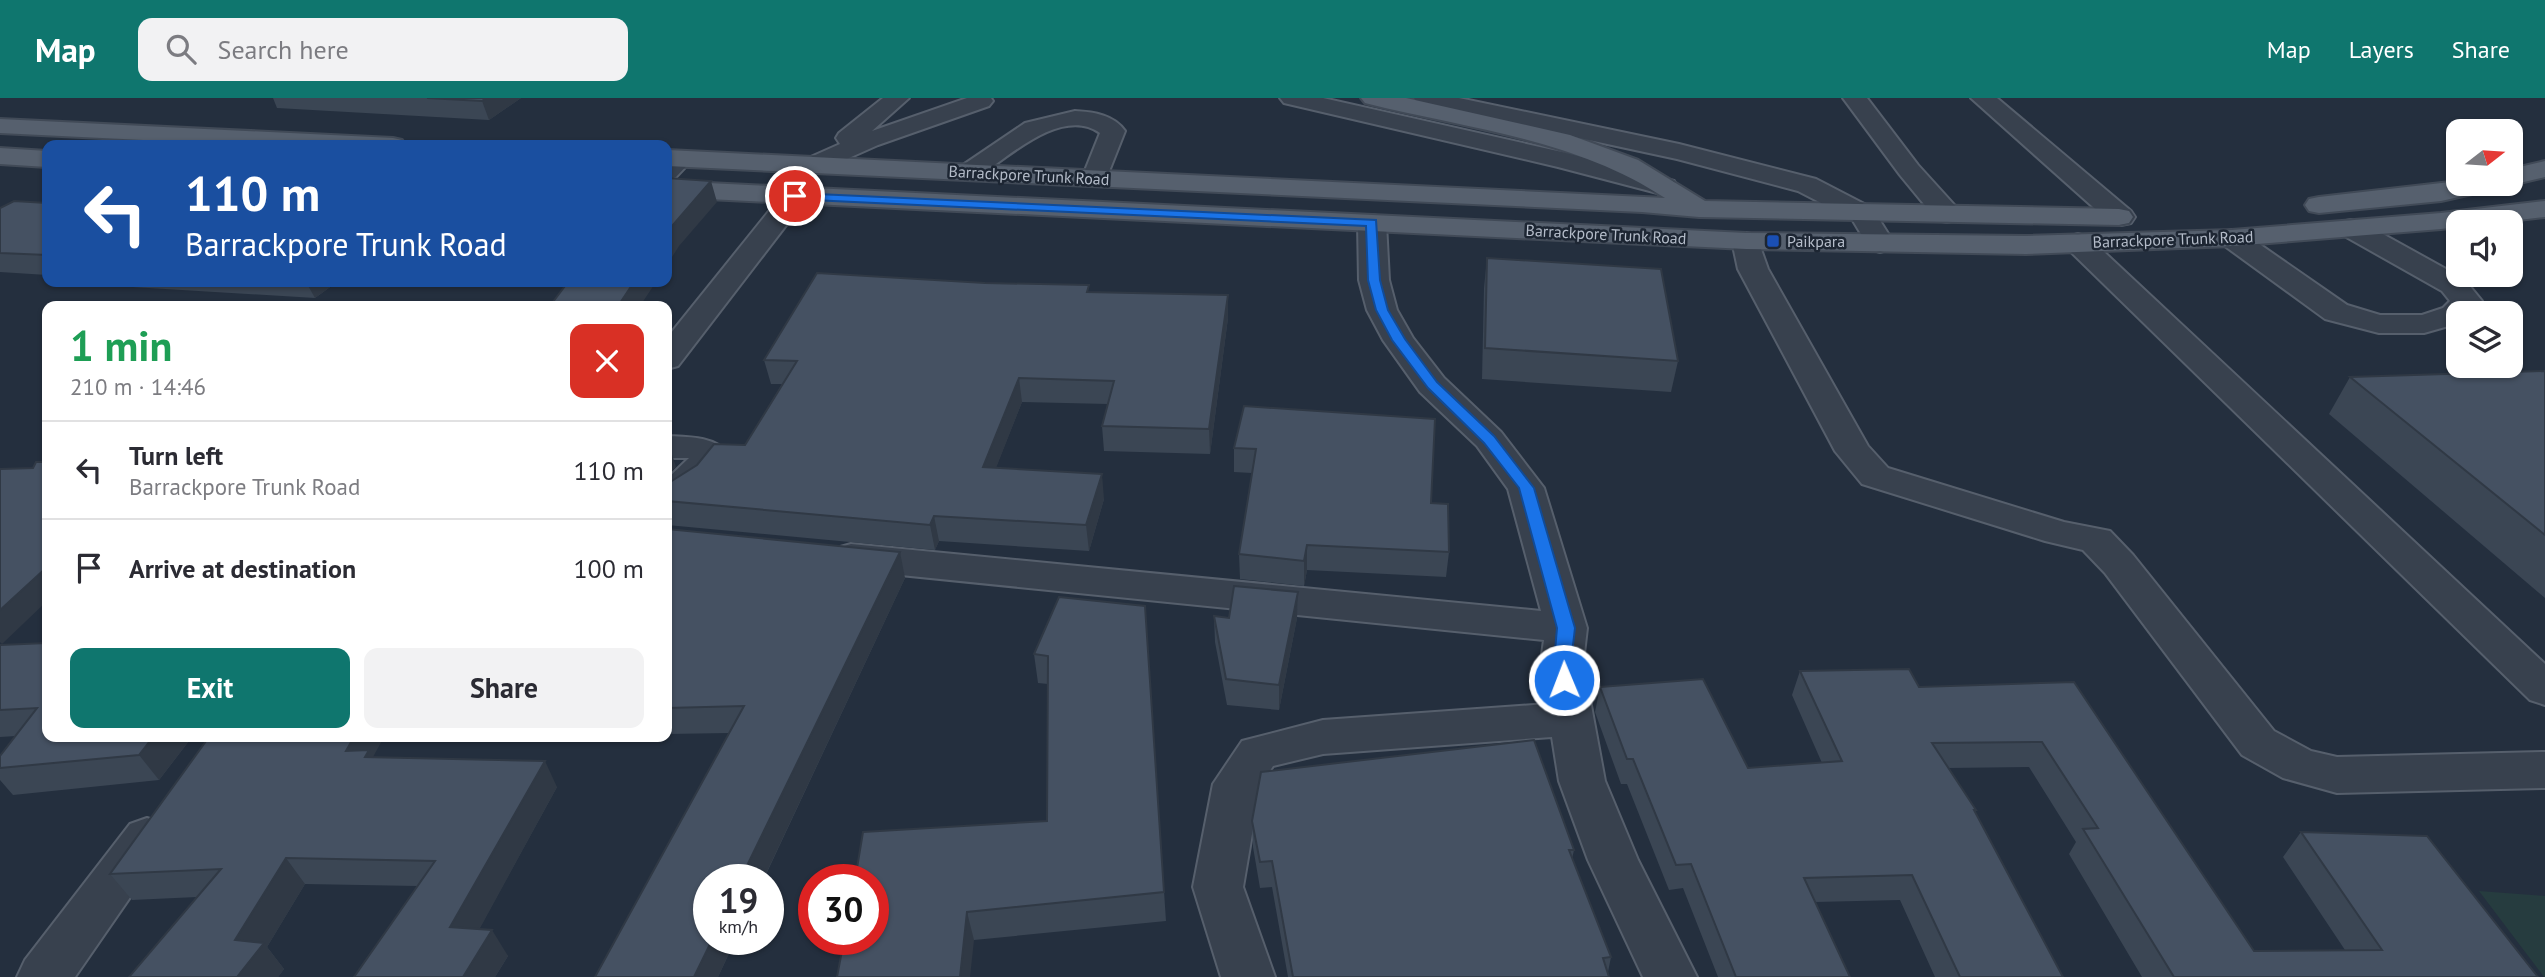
<!DOCTYPE html>
<meta charset="utf-8">
<style>
body{margin:0;font-family:"PT Sans",sans-serif;background:#f2f2f3;color:#2b2b33;height:100vh;display:flex;flex-direction:column;font-size:26px;white-space:nowrap}
*{box-sizing:border-box;margin:0}
p{font-size:23px;color:#7c7c81}
.icon{flex:none;width:38px;height:38px;fill:none;stroke:currentColor;stroke-width:2;stroke-linecap:round;stroke-linejoin:round}
.map{position:relative;flex:1;overflow:hidden}
.panel{position:absolute;left:42px;top:203px;width:630px;height:441px;display:flex;flex-direction:column;background:#fff;border-radius:14px;box-shadow:0 2px 5px #0004}
.panel>*{flex:none}
.hud{position:absolute;left:42px;top:42px;width:630px;height:147px;border-radius:14px;box-shadow:0 2px 5px #0004;background:#1a4fa0;color:#fff;overflow:hidden}
.needle{width:46px;rotate:73deg}
.fabs{position:absolute;left:2446px;top:21px;display:grid;gap:14px}
.fabs a{display:grid;place-items:center;width:77px;height:77px;border-radius:14px;background:#fff;box-shadow:0 2px 5px #0004;font-size:35px}
.speed{position:absolute;left:693px;top:766px;display:flex;gap:14px;font-size:35px;font-weight:700;text-align:center}
.speed>*{display:grid;place-content:center;width:91px;height:91px;border-radius:50%;background:#fff;box-shadow:0 2px 5px #0004;line-height:1}
.speed small{font-size:18px;font-weight:400}
.speed .limit{border:10px solid #d22;background:#fff;color:#111}
.pin{position:absolute;display:grid;place-items:center;width:60px;height:60px;color:#fff;margin:-30px;border:4px solid #fff;border-radius:50%;box-shadow:0 2px 7px #0007}
.me{position:absolute;width:77px;margin:-38px;rotate:359deg;stroke-linejoin:round;filter:drop-shadow(0 0 5px #0008)}
.turn{display:flex;align-items:center;gap:24px;height:147px;padding:0 28px;font-size:32px}
.turn .icon{width:91px;height:91px;stroke-width:2.5}
.turn b{display:block;font-size:49px;line-height:60px}
.round{display:grid;place-items:center;flex:none;width:74px;height:74px;border-radius:14px;background:#f2f2f3}
.head{display:flex;align-items:center;justify-content:space-between;height:119px;padding:0 28px}
h1{font-size:42px;font-weight:600;line-height:52px;color:#1e9e55}
.primary-button{display:flex;gap:14px;margin-top:auto;padding:14px 28px}
.primary-button a{flex:1;height:80px;border-radius:14px;background:#0f766e;color:#fff;font-size:28px;font-weight:600;line-height:80px;text-align:center}
.primary-button a+a{background:#f2f2f3;color:#2b2b33}
ul{padding:0;list-style:none}
li{display:flex;align-items:center;gap:21px;height:98px;padding:0 28px;border-top:2px solid #e1e1e2}
li div{flex:1}
li b{display:block;font-size:26px}
li em{font-style:normal}
header{display:flex;align-items:center;gap:42px;box-sizing:border-box;height:98px;padding:0 35px;background:#0f766e;color:#fff}
header strong{font-size:33px}
nav{display:flex;gap:38px;margin-inline-start:auto;font-size:24px}
.search{width:490px;height:63px;background:#f2f2f3;display:flex;align-items:center;gap:18px;box-sizing:border-box;padding:0 24px;border-radius:14px;color:#7c7c81;font-size:26px}
.map>svg:first-child{display:block}
</style>
<header>
<strong>Map</strong>
<div class="search"><svg class="icon" aria-label="search" viewBox="0 0 24 24"><circle cx="10" cy="10" r="6"/><path d="M15 15l6 6"/></svg>Search here</div>
<nav><a>Map</a><a>Layers</a><a>Share</a></nav>
</header>
<div class="map">
<svg width="2545" height="879" viewBox="0 0 2545 879">
<rect width="100%" height="100%" fill="#242f3e"/>
<!-- green -->
<polygon fill="#263c3f" points="2479,793 2545,798 2545,879 2544,879"/>
<g fill="none" stroke-linecap="round" stroke-linejoin="round">
<defs>
<g id="minor">
<polygon points="883,0 909,0 872,33 967,0 991,0 993,3 989,8 878,47 822,72 813,75 804,72 800,67 804,62 840,46 836,40 839,35"/>
<polygon points="1280,0 1323,0 1562,54 1674,83 1678,89 1674,95 1665,97 1558,69 1284,5"/>
<polygon points="1414,0 1459,0 1679,46 1816,81 1872,110 1894,145 1890,151 1880,154 1870,151 1852,121 1798,93 1677,61 1426,7 1418,5"/>
<polygon points="1843,0 1867,0 1918,67 1957,110 1961,116 1957,122 1947,124 1937,122 1900,77"/>
<polygon points="1971,0 1997,0 2131,113 2135,119 2131,125 2121,127 2111,125"/>
<path d="M1075,13c19,1 39,4 50,20l-21,53 -9,2 -9,-2 -4,-6 18,-45c-38,-27 -92,24 -122,44l-9,3 -9,-3 -4,-5 4,-5 65,-44z"/>
<polygon points="680,53 689,56 693,61 676,79 667,82 667,60"/>
<polygon points="795,90 804,92 808,98 804,104 678,268 667,271 667,240 786,92"/>
<polygon points="1372,117 1382,119 1386,125 1389,182 1397,212 1413,240 1444,280 1501,334 1544,390 1587,530 1583,564 1605,683 1638,762 1697,879 1643,879 1588,762 1559,683 1552,639 1323,656 1273,668 1260,689 1243,789 1275,879 1221,879 1193,789 1213,686 1242,643 1323,622 1547,606 1541,564 1544,542 851,472 837,468 831,459 837,450 851,446 1541,513 1508,391 1477,348 1420,294 1383,242 1367,212 1359,182 1358,125 1362,119"/>
<polygon points="2351,122 2361,124 2464,181 2482,203 2472,215 2459,215 2459,225 2424,235 2379,235 2325,221 2222,146 2218,140 2222,134 2232,132 2242,134 2347,207 2380,217 2422,217 2443,210 2450,203 2442,193 2341,136 2337,130 2341,124"/>
<polygon points="1746,135 1756,137 1768,171 1868,348 1888,370 2064,424 2110,433 2133,457 2274,633 2311,653 2337,659 2545,654 2545,690 2337,695 2283,680 2242,657 2105,475 2083,452 2045,443 1862,386 1835,353 1738,171 1732,143 1736,137"/>
<polygon points="2078,136 2088,139 2545,566 2545,607 2530,602 2068,151 2064,145 2068,139"/>
<path d="M667,338c19,1 48,0 60,17 -9,24 -35,50 -60,56v-30l22,-21h-22z"/>
<polygon points="147,720 164,726 171,740 75,879 17,879 25,862 130,726"/>
</g>
<g id="major">
<path d="M1361,0h45l164,37 68,25 67,41 414,8 10,2 4,6 -4,6 -10,2 -420,-8 -57,-5 -975,-46v-16l998,48c-92,-60 -197,-69 -300,-95z"/>
<polygon points="0,21 393,40 402,42 405,47 245,47 0,35"/>
<polygon points="0,50 47,53 47,69 0,66"/>
<polygon points="2545,63 2545,79 2511,87 2507,86 2511,86 2511,71"/>
<polygon points="667,83 1746,135 2026,138 2232,132 2441,115 2545,103 2545,119 2501,124 2459,124 2459,129 2441,131 2232,148 2026,156 1746,151 667,99"/>
<polygon points="2459,83 2459,86 2494,86 2490,92 2441,103 2319,115 2309,113 2305,107 2309,101 2319,99"/>
</g>
</defs>
<!-- minor casing -->
<use href="#minor" stroke="#565f6c" stroke-width="4"/>
<!-- major casing -->
<use href="#major" stroke="#414a57" stroke-width="4"/>
<!-- minor -->
<use href="#minor" fill="#38414e" fill-rule="evenodd"/>
<!-- major -->
<use href="#major" fill="#56606e" fill-rule="evenodd"/>
</g>
<!-- wall -->
<g fill="#3b4654">
<polygon points="273,0 521,0 489,22 277,10"/>
<polygon points="47,105 47,177 0,174 0,110"/>
<polygon points="1487,160 1678,263 1671,294 1482,281 1484,190"/>
<polygon points="97,184 337,184 315,200 99,187"/>
<polygon points="1089,194 1228,197 1228,220 1210,356 1104,353 1102,328 1108,306 1022,304 996,369 1104,401 1089,453 939,443 935,452 667,427 667,386 745,347 782,286 771,286 764,262"/>
<polygon points="2545,273 2545,500 2329,316 2350,279"/>
<polygon points="1244,308 1431,405 1449,454 1446,479 1307,472 1304,488 1240,481 1239,456 1252,375 1234,374 1234,350"/>
<polygon points="667,431 905,480 718,879 595,879 729,635 667,636"/>
<polygon points="1298,494 1297,520 1279,612 1227,607 1215,544 1214,518 1229,520"/>
<polygon points="1145,508 1166,823 974,842 837,879 1047,723 1048,586 1038,585 1034,556"/>
<polygon points="0,547 192,639 159,682 13,697 0,682 0,658 16,638 0,639"/>
<polygon points="1800,573 1919,589 2074,584 2254,853 2345,852 2283,759 2301,734 2538,879 2142,879 2069,756 2076,744 2029,669 1948,670 1976,712 1975,715 2063,879 1935,879 1900,802 1815,804 1850,879 1718,879 1683,790 1669,792 1627,686 1621,686 1595,614 1600,589 1748,670 1822,665 1792,597"/>
<polygon points="373,659 374,660 557,689 479,831 508,858 495,879 354,879 417,788 305,786 267,849 284,871 278,879 129,879 197,799 132,802 110,776"/>
<polygon points="1252,723 1574,752 1572,761 1611,859 1608,874 1609,879 1288,879 1272,789 1260,790 1253,749"/>
</g>
<!-- shaded-wall -->
<g fill="#303945">
<polygon points="486,0 521,0 489,22 482,3"/>
<polygon points="711,83 717,104 679,148 667,167 667,135 673,127"/>
<polygon points="306,184 337,184 315,200"/>
<polygon points="634,184 656,184 640,208 618,208"/>
<polygon points="1228,197 1228,220 1210,356 1209,331"/>
<polygon points="1019,280 1022,304 987,393 983,369"/>
<polygon points="668,344 676,369 667,378 667,345"/>
<polygon points="1102,376 1104,401 1089,453 1086,427"/>
<polygon points="934,418 939,443 935,452 930,427"/>
<polygon points="1307,447 1307,472 1304,488 1304,463"/>
<polygon points="900,454 905,480 763,782 740,782"/>
<polygon points="47,469 47,503 2,546 0,544 0,512"/>
<polygon points="1298,494 1297,520 1279,612 1279,587"/>
<polygon points="153,639 192,639 159,682 139,657"/>
<polygon points="354,639 384,639 373,659 385,678 346,653"/>
<polygon points="545,663 557,689 467,854 450,829"/>
<polygon points="286,760 305,786 267,849 284,871 278,879 237,879 235,842"/>
<polygon points="967,814 974,842 970,879 960,879"/>
<polygon points="492,832 508,858 495,879 463,879"/>
<polygon points="712,842 735,842 718,879 694,879"/>
</g>
<!-- building -->
<g fill="#455162" stroke="#303945" stroke-width="2">
<polygon points="427,0 486,0 482,3"/>
<polygon points="667,80 711,83 673,127 667,135"/>
<polygon points="14,103 47,105 47,157 0,155 0,110"/>
<polygon points="1487,160 1661,171 1678,263 1485,250"/>
<polygon points="817,175 985,185 1089,187 1087,194 1228,197 1209,331 1102,328 1114,283 1019,280 983,369 1102,376 1086,427 934,418 930,427 667,403 667,386 697,367 714,346 745,347 797,263 764,262"/>
<polygon points="568,184 634,184 618,208 550,208"/>
<polygon points="2545,273 2545,437 2350,279"/>
<polygon points="1244,308 1435,321 1431,405 1448,406 1449,454 1307,447 1304,463 1239,456 1256,351 1234,350"/>
<polygon points="36,364 47,364 47,469 0,512 0,371 33,370"/>
<polygon points="667,431 900,454 740,782 709,782 709,842 712,842 694,879 595,879 744,608 667,610"/>
<polygon points="1234,488 1298,494 1279,587 1226,581 1214,518 1229,520"/>
<polygon points="1059,499 1145,508 1164,794 967,814 960,879 837,879 844,842 873,842 873,782 855,782 863,734 1047,723 1048,558 1034,556"/>
<polygon points="47,545 47,639 153,639 139,657 0,670 0,658 37,610 0,612 0,547"/>
<polygon points="1909,571 1919,589 2074,584 2254,853 2382,852 2301,734 2427,738 2538,879 2174,879 2083,731 2098,730 2042,644 1932,645 1976,712 1974,712 2063,879 1960,879 1912,777 1804,780 1850,879 1736,879 1691,766 1676,767 1633,661 1627,661 1600,589 1703,581 1748,670 1842,663 1800,573"/>
<polygon points="209,639 354,639 346,653 369,652 365,659 545,663 450,829 492,832 463,879 354,879 435,763 286,760 235,842 264,845 237,879 129,879 221,771 110,776"/>
<polygon points="1534,642 1574,752 1569,752 1611,859 1603,860 1609,879 1293,879 1272,763 1260,764 1252,723 1261,674"/>
</g>
<!-- route -->
<polygon fill="#1a73e8" stroke="#114b97" stroke-width="2" points="795,95 1376,122 1380,182 1388,212 1405,241 1437,284 1494,338 1534,390 1575,530 1571,564 1573,582 1571,587 1558,587 1554,564 1557,530 1519,390 1484,345 1428,290 1392,242 1376,212 1368,182 1366,128 791,101 791,96"/>
<!-- markers -->
<rect fill="#1a4fb4" stroke="#1d2633" stroke-width="2.5" x="1766" y="136" width="14" height="14" rx="3.5"/>
<g text-anchor="middle" stroke-width="5" stroke-linejoin="round" paint-order="stroke">
<!-- far-street labels -->
<g font-size="16" fill="#b4bcc9" stroke="#1d2633">
<text transform="translate(1029 77) rotate(3)" y="6">Barrackpore Trunk Road</text>
<text transform="translate(1606 136) rotate(3)" y="6">Barrackpore Trunk Road</text>
<text transform="translate(2173 141) rotate(-2)" y="6">Barrackpore Trunk Road</text>
</g>
<!-- far-poi labels -->
<g font-size="16" fill="#b4bcc9" stroke="#1d2633" text-anchor="start">
<text x="1787" y="149">Paikpara</text>
</g>
</g>
</svg>
<div class="fabs">
<a><svg class="needle" viewBox="-14 -14 28 28"><path d="M0-13l5 13h-10z" fill="#e53935"/><path d="M0 13l5-13h-10z" fill="#7c7c81"/></svg></a>
<a><svg class="icon" aria-label="sound" viewBox="0 0 24 24"><path d="M4 9h4l5-4v14l-5-4H4zM17 9q2 3 0 6"/></svg></a>
<a><svg class="icon" aria-label="layers" viewBox="0 0 24 24"><path d="M12 4l9 5-9 5-9-5zM3 14l9 5 9-5"/></svg></a>
</div>
<div class="speed"><div>19<small>km/h</small></div><div class="limit">30</div></div>
<div class="pin" style="left:795px;top:98px;background:#d93025"><svg class="icon" aria-label="arrive" viewBox="0 0 24 24"><path d="M6 21V4h12l-3 4 3 4H6"/></svg></div>
<svg class="me" style="left:1564px;top:582px" viewBox="-20 -20 40 40"><circle r="17" fill="#1a73e8" stroke="#fff" stroke-width="3"/><path d="M0-11L8 9 0 5-8 9z" fill="#fff"/></svg>
<div class="hud">
<div class="turn"><svg class="icon" aria-label="left" viewBox="0 0 24 24"><path d="M17 20v-9H6M10 6l-5 5 5 5"/></svg><div><b>110 m</b>Barrackpore Trunk Road</div></div>
</div>
<section class="panel">
<div class="head"><div><h1>1 min</h1><p>210 m · 14:46</p></div><a class="round" style="background:#d93025;color:#fff"><svg class="icon" aria-label="close" viewBox="0 0 24 24"><path d="M6 6l12 12M18 6L6 18"/></svg></a></div>
<ul>
<li><svg class="icon" aria-label="left" viewBox="0 0 24 24"><path d="M17 20v-9H6M10 6l-5 5 5 5"/></svg><div><b>Turn left</b><p>Barrackpore Trunk Road</p></div><em>110 m</em></li>
<li><svg class="icon" aria-label="arrive" viewBox="0 0 24 24"><path d="M6 21V4h12l-3 4 3 4H6"/></svg><div><b>Arrive at destination</b></div><em>100 m</em></li>
</ul>
<div class="primary-button"><a>Exit</a><a>Share</a></div>
</section>
</div>
